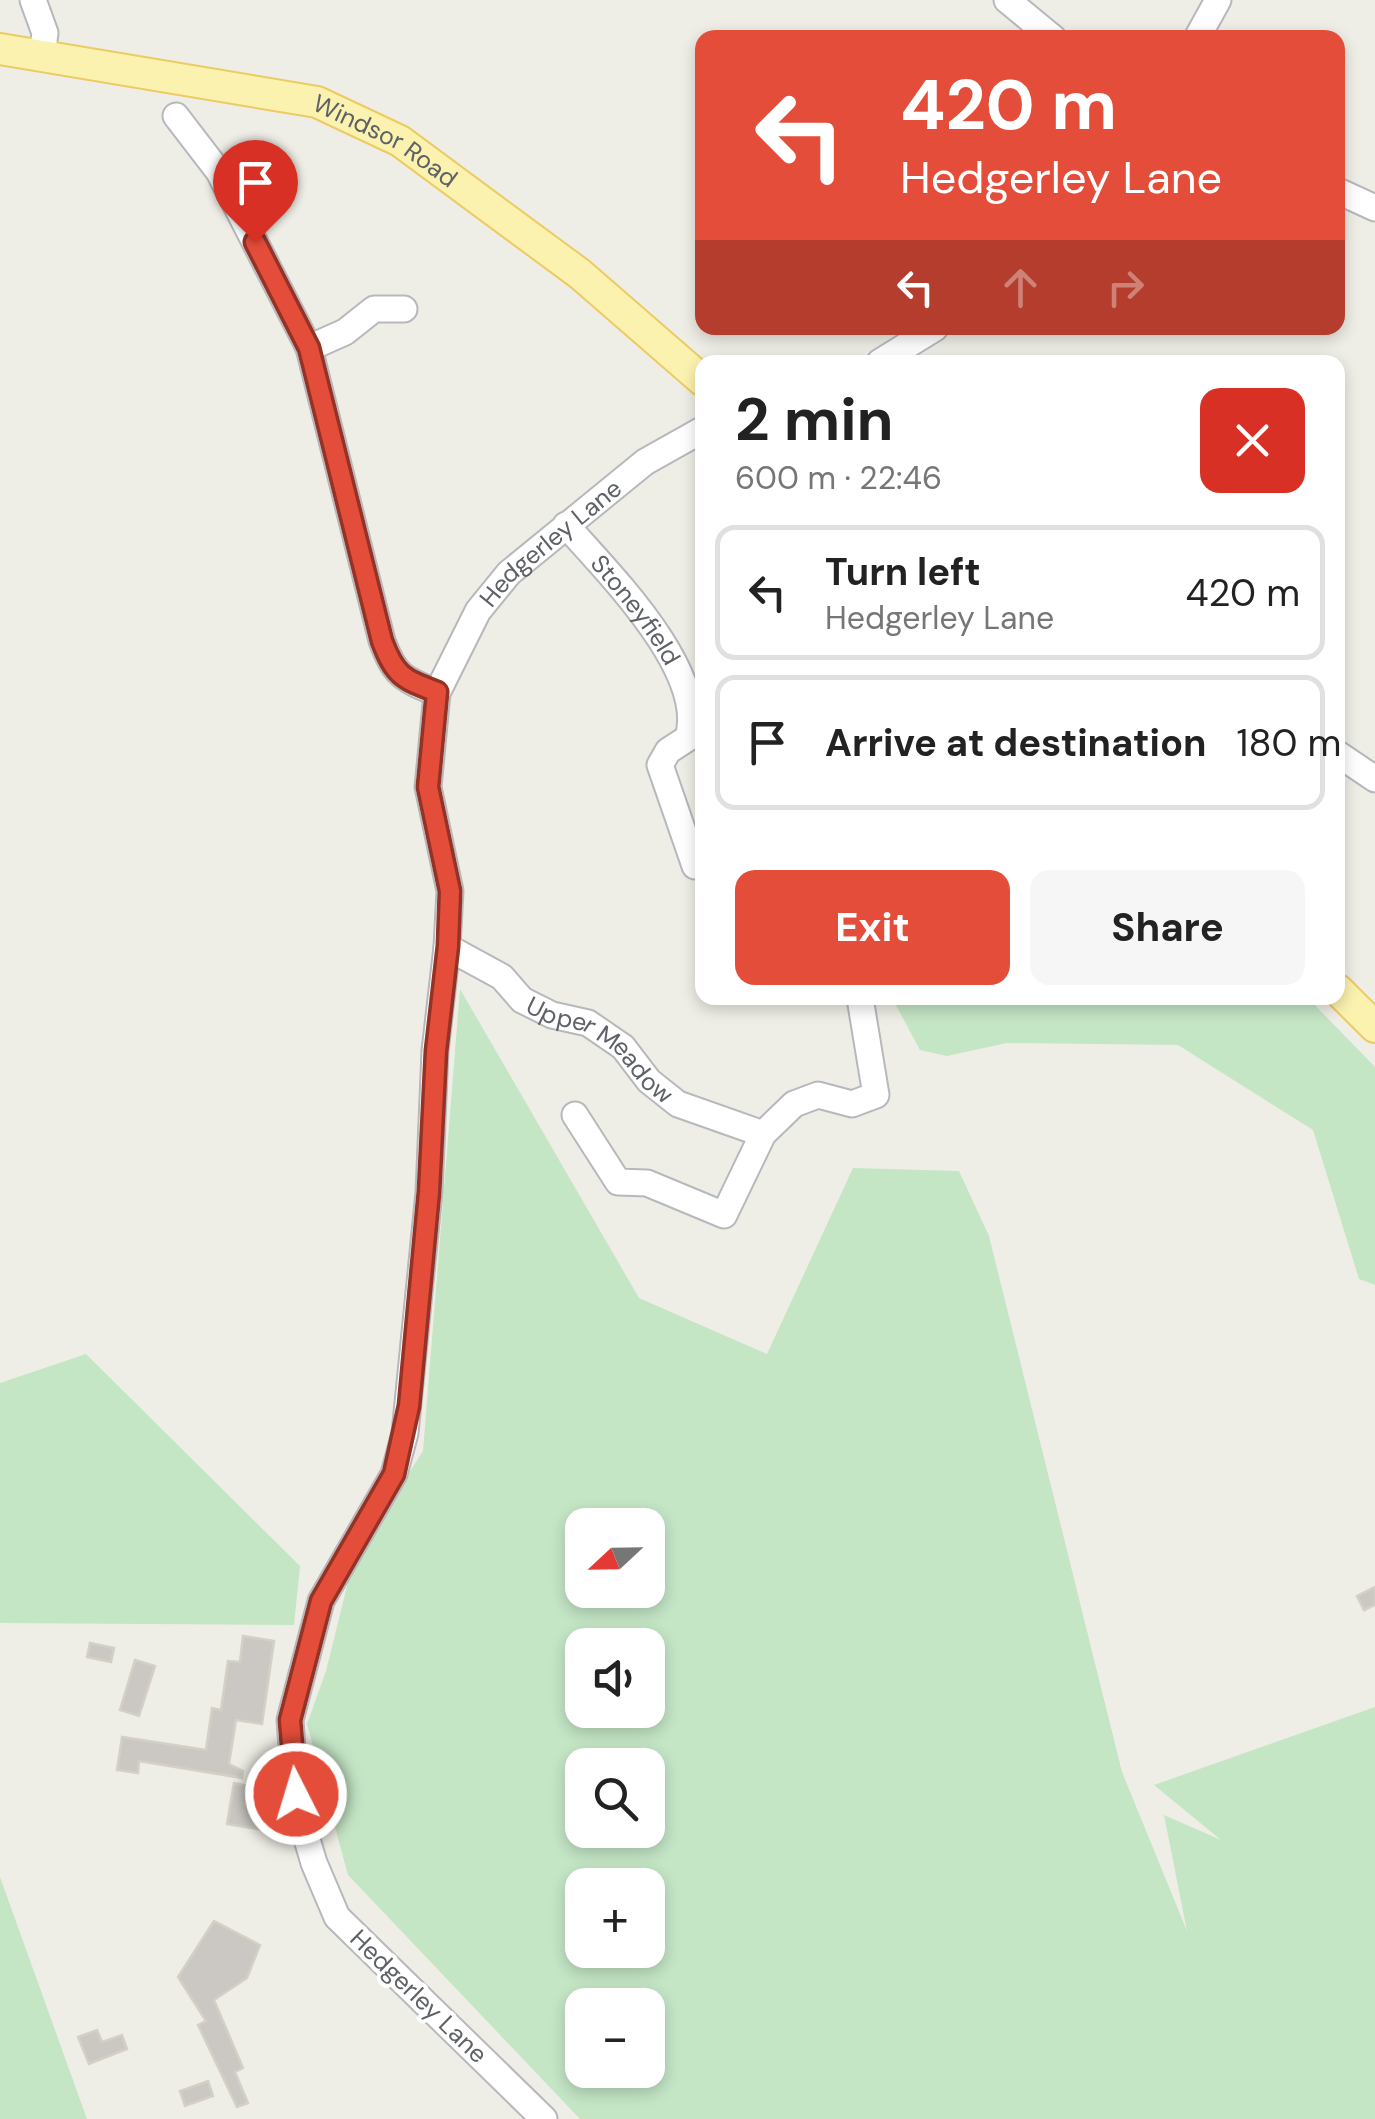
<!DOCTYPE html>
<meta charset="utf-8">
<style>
body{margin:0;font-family:"DM Sans",sans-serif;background:#f6f6f6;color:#222;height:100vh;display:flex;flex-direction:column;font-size:38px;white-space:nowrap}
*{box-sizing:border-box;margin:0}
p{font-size:32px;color:#767676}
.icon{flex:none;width:55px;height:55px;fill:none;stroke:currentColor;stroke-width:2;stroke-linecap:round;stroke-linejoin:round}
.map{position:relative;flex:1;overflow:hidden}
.panel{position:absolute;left:695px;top:355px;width:650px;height:650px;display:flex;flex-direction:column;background:#fff;border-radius:20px;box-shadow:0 5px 15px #0003}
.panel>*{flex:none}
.guide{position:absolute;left:695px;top:30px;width:650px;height:305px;border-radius:20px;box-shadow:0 5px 15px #0003;background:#e34d39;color:#fff;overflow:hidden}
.needle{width:65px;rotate:248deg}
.controls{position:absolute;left:565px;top:1508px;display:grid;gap:20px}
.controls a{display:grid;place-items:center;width:100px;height:100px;border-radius:20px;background:#fff;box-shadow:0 5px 15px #0003;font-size:50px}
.pin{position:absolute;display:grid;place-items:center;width:85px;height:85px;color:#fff;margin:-102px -42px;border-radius:50% 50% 50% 0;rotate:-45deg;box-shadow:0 0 10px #0007}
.pin .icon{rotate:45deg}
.me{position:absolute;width:110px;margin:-55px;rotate:355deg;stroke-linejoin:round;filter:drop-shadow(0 0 8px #0008)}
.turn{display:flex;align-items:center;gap:35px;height:210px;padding:0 40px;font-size:45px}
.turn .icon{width:130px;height:130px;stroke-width:2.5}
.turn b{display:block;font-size:70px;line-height:85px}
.lanes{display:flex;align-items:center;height:95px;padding:0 40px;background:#0003;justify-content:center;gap:50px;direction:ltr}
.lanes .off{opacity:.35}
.round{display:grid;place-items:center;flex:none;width:105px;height:105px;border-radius:20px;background:#f6f6f6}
.summary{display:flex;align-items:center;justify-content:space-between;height:170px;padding:0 40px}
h1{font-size:60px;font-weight:700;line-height:75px}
.cta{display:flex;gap:20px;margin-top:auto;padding:20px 40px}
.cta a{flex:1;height:115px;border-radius:20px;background:#e34d39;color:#fff;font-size:40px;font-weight:700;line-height:115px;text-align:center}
.cta a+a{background:#f6f6f6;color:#222}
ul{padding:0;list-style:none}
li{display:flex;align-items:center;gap:30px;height:135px;margin:0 20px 15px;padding:0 20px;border:5px solid #e0e0e0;border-radius:20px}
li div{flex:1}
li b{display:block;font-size:38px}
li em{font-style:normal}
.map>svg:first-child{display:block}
</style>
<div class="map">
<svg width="1375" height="2119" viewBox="0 0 1375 2119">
<rect width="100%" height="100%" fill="#efeee6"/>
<!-- green -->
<g fill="#c4e6c5" fill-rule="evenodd">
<path d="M460,989l179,309 128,56 86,-186 106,3 30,65 133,536 65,159 -23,-116 57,25 -67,-55 221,-78v412h-795l-232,-244 -41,-151 19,-53 28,-113 69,-107zM582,1525h66v65h-66zM582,1645h66v65h-66zM582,1765h66v65h-66zM582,1885h66v65h-66zM582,2005h66v65h-66z"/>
<polygon points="892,998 1308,998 1375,1067 1375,1285 1359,1279 1313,1130 1178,1045 1007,1043 947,1056 920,1050"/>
<polygon points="86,1354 300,1566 294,1625 0,1623 0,1383"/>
<polygon points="0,1872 0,1877 87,2119 0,2119"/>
</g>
<!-- building -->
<g fill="#cbc8c4" stroke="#d4d0c5" stroke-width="2.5">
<polygon points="1375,1587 1375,1605 1364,1610 1357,1596"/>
<polygon points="243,1636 274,1641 262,1724 236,1720 229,1764 243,1771 242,1778 139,1761 138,1773 117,1770 122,1737 206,1750 212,1708 221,1710 228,1661 240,1662"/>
<polygon points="90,1643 114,1648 111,1662 87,1657"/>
<polygon points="135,1660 155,1666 139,1716 120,1710"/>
<polygon points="234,1783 253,1787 250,1806 273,1810 269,1831 227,1824"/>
<polygon points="214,1921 260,1945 247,1978 214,2000 243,2068 235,2072 248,2103 237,2107 198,2025 206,2021 178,1977"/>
<polygon points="97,2030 102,2042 122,2035 127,2049 89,2064 78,2037"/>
<polygon points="208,2081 213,2096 185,2106 180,2091"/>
</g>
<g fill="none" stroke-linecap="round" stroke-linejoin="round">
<defs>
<g id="minor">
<polyline points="33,0 45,33 42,56"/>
<polyline points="1007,0 1053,38"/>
<polyline points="1197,38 1218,0"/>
<path d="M176,116l43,56 90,176 73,293c13,35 21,38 55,52"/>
<polyline points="1338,191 1375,208"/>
<polyline points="309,348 345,332 374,309 404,309"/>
<polyline points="880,362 935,328"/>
<path id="s1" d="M566,525c41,47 142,146 122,213l-20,13 -8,14 35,101"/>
<polyline points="1338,754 1375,779"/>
<path id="s2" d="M447,947l55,30 20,23 30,15 36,8 35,24 26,34 29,23 85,30"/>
<polyline points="575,1115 618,1182 647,1183 724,1215 763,1134 794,1104 818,1095 852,1104 876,1095 860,998"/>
<path id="s3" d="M544,2119l-207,-202 -23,-54 -18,-61 -6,-82 31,-119 73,-127 11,-41 24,-241 6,-141 12,-104 3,-56 -22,-104 9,-94 41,-82 31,-38 136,-111 57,-32"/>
</g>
<g id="major">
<path id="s4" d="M0,49l317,53 83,39 180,133 122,106"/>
<polyline points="1338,990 1375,1027"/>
</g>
</defs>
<!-- minor casing -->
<use href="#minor" stroke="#b7b8bc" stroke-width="29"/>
<!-- major casing -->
<use href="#major" stroke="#eccb63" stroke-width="34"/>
<!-- minor -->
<use href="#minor" stroke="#fff" stroke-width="25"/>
<!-- major -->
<use href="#major" stroke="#fcf2af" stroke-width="30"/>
</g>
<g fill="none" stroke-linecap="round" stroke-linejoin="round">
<defs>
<path id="route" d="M255,242l54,106 73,293c13,35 21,38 55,51l-9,95 22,104 -2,55 -12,105 -7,141 -20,214 -15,68 -73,127 -31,119 6,74"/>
</defs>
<!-- route casing -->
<use href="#route" stroke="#943225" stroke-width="25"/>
<!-- route -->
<use href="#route" stroke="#e34d39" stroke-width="18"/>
</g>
<g text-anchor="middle" stroke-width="8" stroke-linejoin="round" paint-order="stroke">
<!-- street labels -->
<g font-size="25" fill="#5e6166" stroke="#fff">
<text dy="9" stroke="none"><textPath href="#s4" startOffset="400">Windsor Road</textPath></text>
<text dy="9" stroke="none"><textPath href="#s3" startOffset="1742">Hedgerley Lane</textPath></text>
<text dy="9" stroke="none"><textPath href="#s1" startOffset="110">Stoneyfield</textPath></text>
<text dy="9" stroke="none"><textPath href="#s2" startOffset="188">Upper Meadow</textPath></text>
<text transform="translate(419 1996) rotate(44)" y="9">Hedgerley Lane</text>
</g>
</g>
</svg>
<div class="controls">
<a><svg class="needle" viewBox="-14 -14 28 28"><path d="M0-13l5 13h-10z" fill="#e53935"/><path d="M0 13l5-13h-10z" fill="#767676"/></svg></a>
<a><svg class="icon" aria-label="sound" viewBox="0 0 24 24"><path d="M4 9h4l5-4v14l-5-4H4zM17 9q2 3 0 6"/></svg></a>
<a><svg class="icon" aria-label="search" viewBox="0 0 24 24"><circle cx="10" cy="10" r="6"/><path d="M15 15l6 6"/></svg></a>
<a>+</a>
<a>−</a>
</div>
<div class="pin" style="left:255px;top:242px;background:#d93025"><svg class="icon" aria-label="arrive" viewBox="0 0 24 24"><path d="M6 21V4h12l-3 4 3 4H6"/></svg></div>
<svg class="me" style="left:296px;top:1794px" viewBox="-20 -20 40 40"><circle r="17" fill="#e34d39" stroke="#fff" stroke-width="3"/><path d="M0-11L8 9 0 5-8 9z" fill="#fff"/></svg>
<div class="guide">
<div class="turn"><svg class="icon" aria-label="left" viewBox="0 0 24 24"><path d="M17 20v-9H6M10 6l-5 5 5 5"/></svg><div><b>420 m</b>Hedgerley Lane</div></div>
<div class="lanes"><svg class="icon" aria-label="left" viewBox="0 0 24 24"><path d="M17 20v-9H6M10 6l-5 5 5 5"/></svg><svg class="icon off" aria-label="ahead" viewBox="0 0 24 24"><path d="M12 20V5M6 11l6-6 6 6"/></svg><svg class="icon off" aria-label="right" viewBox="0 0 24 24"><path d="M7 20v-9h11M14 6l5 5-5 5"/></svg></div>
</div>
<section class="panel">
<div class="summary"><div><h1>2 min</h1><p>600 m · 22:46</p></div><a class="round" style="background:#d93025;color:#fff"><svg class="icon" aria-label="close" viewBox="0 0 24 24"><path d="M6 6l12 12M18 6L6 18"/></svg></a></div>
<ul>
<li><svg class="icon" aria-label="left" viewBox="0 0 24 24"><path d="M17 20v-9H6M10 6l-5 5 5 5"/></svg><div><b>Turn left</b><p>Hedgerley Lane</p></div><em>420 m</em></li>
<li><svg class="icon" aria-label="arrive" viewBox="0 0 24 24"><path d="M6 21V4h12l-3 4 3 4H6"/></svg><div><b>Arrive at destination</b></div><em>180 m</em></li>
</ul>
<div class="cta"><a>Exit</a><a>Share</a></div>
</section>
</div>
